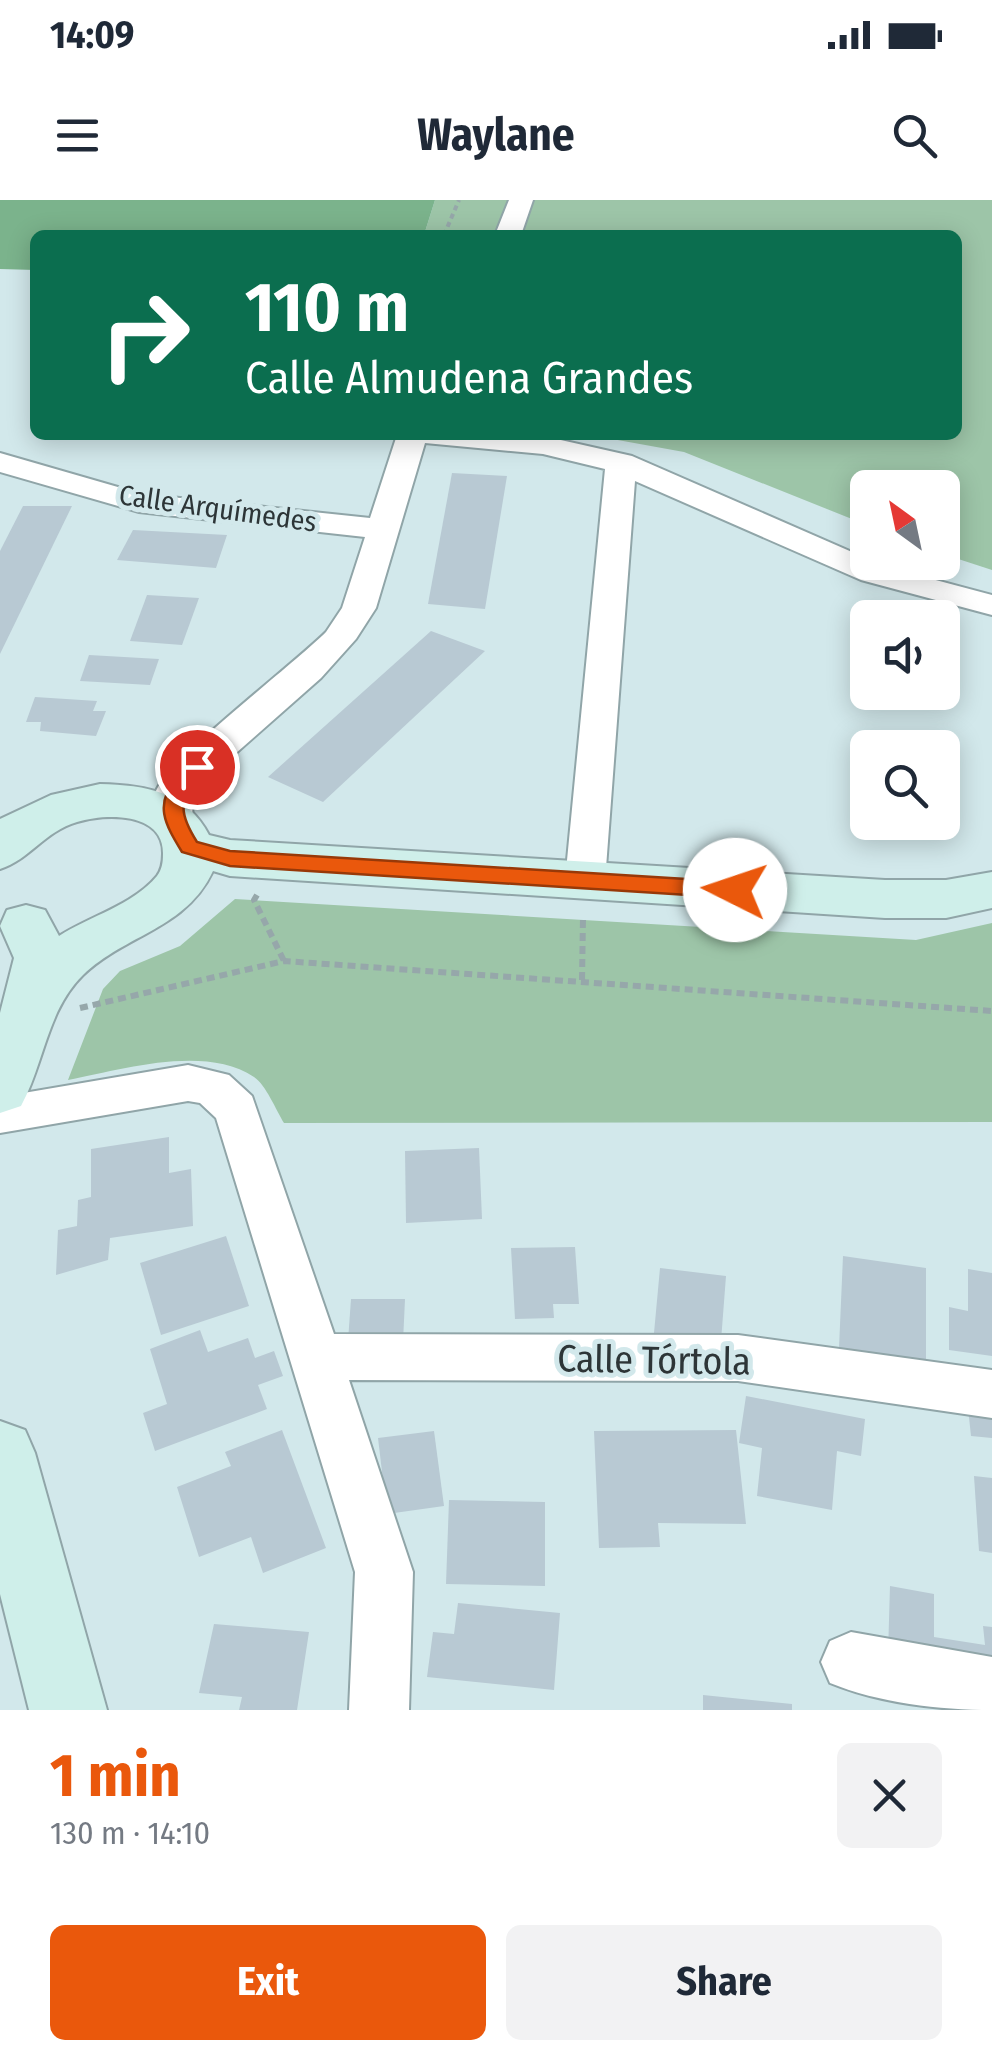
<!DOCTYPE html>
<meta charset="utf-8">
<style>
body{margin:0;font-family:"Fira Sans Condensed",sans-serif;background:#f2f2f3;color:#1f2937;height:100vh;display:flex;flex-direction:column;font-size:38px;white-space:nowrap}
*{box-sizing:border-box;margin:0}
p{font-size:32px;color:#747a83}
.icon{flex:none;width:55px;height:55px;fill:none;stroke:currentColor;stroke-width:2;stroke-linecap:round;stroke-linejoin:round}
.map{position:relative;height:1510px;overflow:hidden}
.drawer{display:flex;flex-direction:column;background:#fff;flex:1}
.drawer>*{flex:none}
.guide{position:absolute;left:30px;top:30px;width:932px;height:210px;border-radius:15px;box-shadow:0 5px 25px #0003;background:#0b6e4f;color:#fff;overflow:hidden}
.needle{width:65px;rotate:327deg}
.fabs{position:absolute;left:850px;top:270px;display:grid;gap:20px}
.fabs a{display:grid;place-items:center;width:110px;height:110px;border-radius:15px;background:#fff;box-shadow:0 5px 25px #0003;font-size:50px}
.pin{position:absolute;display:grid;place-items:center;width:85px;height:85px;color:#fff;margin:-42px;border:5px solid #fff;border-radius:50%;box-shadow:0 2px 10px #0007}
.me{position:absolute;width:110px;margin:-55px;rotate:274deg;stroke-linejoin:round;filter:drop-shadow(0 0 8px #0008)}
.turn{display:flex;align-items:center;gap:35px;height:210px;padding:0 50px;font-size:45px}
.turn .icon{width:130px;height:130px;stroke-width:2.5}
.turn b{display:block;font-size:70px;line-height:85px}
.round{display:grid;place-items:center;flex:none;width:105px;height:105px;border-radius:15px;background:#f2f2f3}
.overview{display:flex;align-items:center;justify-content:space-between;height:170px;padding:0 50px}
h1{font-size:60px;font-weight:700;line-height:75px;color:#ea580c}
.action{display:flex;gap:20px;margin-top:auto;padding:20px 50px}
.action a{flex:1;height:115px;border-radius:15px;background:#ea580c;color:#fff;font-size:40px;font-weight:700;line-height:115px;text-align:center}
.action a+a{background:#f2f2f3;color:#1f2937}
.status{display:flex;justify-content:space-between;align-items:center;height:70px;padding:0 50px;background:#fff;direction:ltr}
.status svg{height:28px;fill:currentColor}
header{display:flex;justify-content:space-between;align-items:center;height:130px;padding:0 50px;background:#fff;font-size:45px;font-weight:700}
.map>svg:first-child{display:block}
</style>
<div class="status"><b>14:09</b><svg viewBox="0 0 49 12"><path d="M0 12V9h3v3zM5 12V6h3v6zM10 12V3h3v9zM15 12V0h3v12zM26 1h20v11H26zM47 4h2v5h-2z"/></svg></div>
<header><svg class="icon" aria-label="menu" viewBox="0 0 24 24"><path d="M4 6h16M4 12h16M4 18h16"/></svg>Waylane<svg class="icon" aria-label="search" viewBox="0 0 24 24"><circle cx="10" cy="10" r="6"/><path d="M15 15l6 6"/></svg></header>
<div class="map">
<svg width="992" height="1510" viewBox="0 0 992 1510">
<rect width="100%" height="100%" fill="#d2e8eb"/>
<!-- green -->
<g fill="#9dc5a8">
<polygon points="435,0 992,0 992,370 943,354 942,288 868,288 867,325 684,252 590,235 958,235 958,35 424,35"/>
<path d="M235,699l681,41 76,-17v199l-708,1c-8,-13 -18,-38 -30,-46 -50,-33 -133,-7 -186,3l35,-91 17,-18 60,-25z"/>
</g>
<!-- forest -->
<polygon fill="#7bb38c" points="0,0 435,0 424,35 35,35 35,70 0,69"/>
<!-- building -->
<g fill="#b8c9d3">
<polygon points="452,273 507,276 485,409 428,404"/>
<polygon points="23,306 72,306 0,454 0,351"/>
<polygon points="133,330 227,335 216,368 117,360"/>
<polygon points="147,395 199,398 182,445 130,441"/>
<polygon points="431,431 485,451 323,602 268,577"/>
<polygon points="89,455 159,459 150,485 80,481"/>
<polygon points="35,497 97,501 93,511 106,511 96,536 40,531 41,522 26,522"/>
<polygon points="169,937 169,973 191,969 193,1026 110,1038 108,1060 56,1075 58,1030 77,1026 78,1000 91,997 91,949"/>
<polygon points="479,948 482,1019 406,1023 405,951"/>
<polygon points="226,1036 249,1106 161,1135 140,1063"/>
<polygon points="575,1047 579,1104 553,1104 554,1118 515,1119 511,1048"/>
<polygon points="843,1056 926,1068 926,1162 839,1148"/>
<polygon points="660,1068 726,1076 721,1141 654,1133"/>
<polygon points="968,1069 992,1073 992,1156 949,1150 949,1107 968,1111"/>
<polygon points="351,1099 405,1099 403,1142 348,1141"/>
<polygon points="200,1130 208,1152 248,1138 255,1158 274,1151 283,1176 258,1185 267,1209 155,1251 143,1213 167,1204 150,1149"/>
<polygon points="746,1196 865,1219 861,1256 837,1251 832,1310 757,1296 762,1248 739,1243"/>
<polygon points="968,1208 992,1211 992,1238 971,1236"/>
<polygon points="282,1230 326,1348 263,1373 251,1337 199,1357 177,1287 231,1266 225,1252"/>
<polygon points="736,1230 746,1324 658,1323 660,1347 599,1348 594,1231"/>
<polygon points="434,1231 444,1306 387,1314 378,1238"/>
<polygon points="974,1276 992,1278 992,1353 979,1351"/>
<polygon points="449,1300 545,1302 545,1386 446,1384"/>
<polygon points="890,1386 934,1394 934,1437 985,1445 983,1426 992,1427 992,1472 888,1454"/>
<polygon points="458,1403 560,1413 554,1490 427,1477 433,1432 454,1434"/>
<polygon points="214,1424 309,1432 297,1510 239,1510 242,1497 199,1493"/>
<polygon points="703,1495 792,1504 792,1510 703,1510"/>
</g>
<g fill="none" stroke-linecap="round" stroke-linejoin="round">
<defs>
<g id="street">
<polygon points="509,0 533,0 521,35 495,35"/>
<path d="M397,235l146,1 89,20 236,103v3l124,33v20l-131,-35 -226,-99 -30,400 -6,10 -14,4 -14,-4 -6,-10 40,-412 -62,-15 -118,-11 -49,165 -20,31 -35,39 -111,98 -17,20 -1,23 -6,9 -14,4 -14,-4c-6,-10 -7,-25 -2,-37 13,-32 137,-126 170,-159l16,-24 23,-71 -226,-25 -139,-40v-19l142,41 228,24z"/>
<polygon points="188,865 229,875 252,896 334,1134 738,1135 992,1170 992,1218 738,1181 349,1180 413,1372 409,1510 349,1510 355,1372 216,918 200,903 188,901 0,933 0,897"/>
<path d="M851,1432l141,25v53c-53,0 -113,-7 -162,-27l-9,-21 9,-21z"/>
</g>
<g id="secondary">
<path d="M100,584c46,1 87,8 109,51l21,5 655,40h61l46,-8v36l-46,10h-61l-655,-42 -17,-5c-27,58 -87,63 -130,104 -36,35 -39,89 -62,131l-21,7v-100l14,-55 -14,-32 7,-16 19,-5 19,5 14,26c31,-20 74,-31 98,-60 5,-7 6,-13 6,-22 1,-42 -57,-41 -86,-32 -32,9 -48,38 -77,47v-50l51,-24z"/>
<polygon points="0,1221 25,1230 35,1253 107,1510 29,1510 0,1394"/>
</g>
</defs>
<!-- street casing -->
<use href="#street" stroke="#90a5a8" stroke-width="4"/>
<!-- secondary casing -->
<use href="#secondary" stroke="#90a5a8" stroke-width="4"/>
<!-- path-far1 -->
<polyline stroke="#96a7aa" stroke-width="4" stroke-dasharray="5 4" stroke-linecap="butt" points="444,35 459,0"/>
<!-- path -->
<g stroke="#96a7aa" stroke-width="6" stroke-dasharray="8 5" stroke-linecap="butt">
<polyline points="257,695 254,700 284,761"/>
<polyline points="582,780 583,717"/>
<polyline points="80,808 284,761 992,811"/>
</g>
<!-- street -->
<use href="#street" fill="#fff" fill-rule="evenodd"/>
<!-- secondary -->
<use href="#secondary" fill="#cfefea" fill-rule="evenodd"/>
</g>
<!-- route -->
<path fill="#ea580c" stroke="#983908" stroke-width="2.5" d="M197,560l10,7c-23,32 -34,37 -10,75l33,9 505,31 11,8 -11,8 -505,-32 -48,-14c-17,-28 -29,-48 -4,-76 6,-7 10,-12 19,-16z"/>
<g text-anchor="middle" stroke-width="10" stroke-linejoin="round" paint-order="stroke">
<!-- far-street labels -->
<g font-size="28" fill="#2d3537" stroke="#d2e8eb">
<text transform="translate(218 308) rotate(8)" y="10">Calle Arquímedes</text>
</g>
<!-- near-street labels -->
<g font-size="38" fill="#2d3537" stroke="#d2e8eb">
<text transform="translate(654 1160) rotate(1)" y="13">Calle Tórtola</text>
</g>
</g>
</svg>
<div class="fabs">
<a><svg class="needle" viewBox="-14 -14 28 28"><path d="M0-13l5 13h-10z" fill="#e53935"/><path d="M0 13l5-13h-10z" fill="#747a83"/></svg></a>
<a><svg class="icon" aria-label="sound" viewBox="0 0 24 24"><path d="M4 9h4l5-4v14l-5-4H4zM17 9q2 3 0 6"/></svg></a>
<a><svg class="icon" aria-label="search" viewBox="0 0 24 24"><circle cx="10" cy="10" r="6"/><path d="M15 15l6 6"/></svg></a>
</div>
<div class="pin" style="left:197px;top:567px;background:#d93025"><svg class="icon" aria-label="arrive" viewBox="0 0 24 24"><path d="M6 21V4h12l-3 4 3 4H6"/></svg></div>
<svg class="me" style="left:735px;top:690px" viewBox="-20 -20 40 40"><circle r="19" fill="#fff"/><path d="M0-13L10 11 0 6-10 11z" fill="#ea580c"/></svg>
<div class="guide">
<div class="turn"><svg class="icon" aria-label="right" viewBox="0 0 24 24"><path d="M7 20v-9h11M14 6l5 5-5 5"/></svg><div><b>110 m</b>Calle Almudena Grandes</div></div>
</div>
</div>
<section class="drawer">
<div class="overview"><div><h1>1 min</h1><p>130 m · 14:10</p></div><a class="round"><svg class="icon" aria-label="close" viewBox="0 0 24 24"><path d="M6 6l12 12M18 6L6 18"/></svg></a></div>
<div class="action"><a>Exit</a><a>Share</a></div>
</section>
